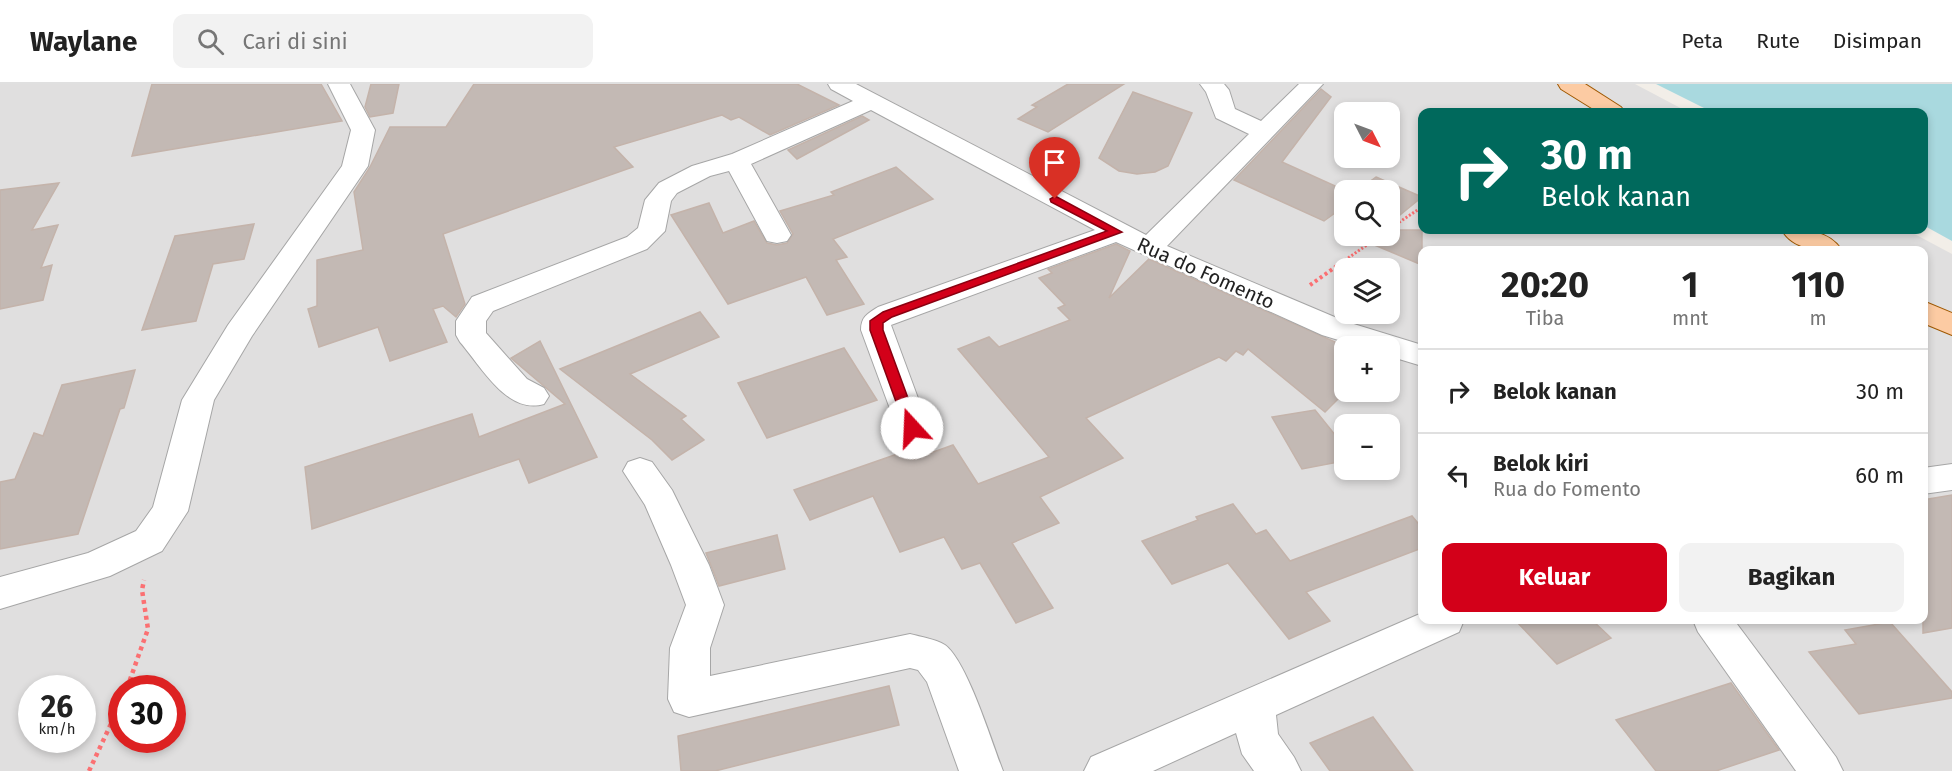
<!DOCTYPE html>
<html lang="id">
<meta charset="utf-8">
<style>
body{margin:0;font-family:"Fira Sans",sans-serif;background:#f2f2f2;color:#222;height:100vh;display:flex;flex-direction:column;font-size:22px;white-space:nowrap}
*{box-sizing:border-box;margin:0}
p{font-size:20px;color:#767676}
.icon{flex:none;width:33px;height:33px;fill:none;stroke:currentColor;stroke-width:2;stroke-linecap:round;stroke-linejoin:round}
.map{position:relative;flex:1;overflow:hidden}
.drawer{position:absolute;left:1418px;top:162px;width:510px;height:378px;display:flex;flex-direction:column;background:#fff;border-radius:12px;box-shadow:0 3px 9px #0003}
.drawer>*{flex:none}
.guide{position:absolute;left:1418px;top:24px;width:510px;height:126px;border-radius:12px;box-shadow:0 3px 9px #0003;background:#00695c;color:#fff;overflow:hidden}
.needle{width:39px;rotate:132deg}
.fabs{position:absolute;left:1334px;top:18px;display:grid;gap:12px}
.fabs a{display:grid;place-items:center;width:66px;height:66px;border-radius:12px;background:#fff;box-shadow:0 3px 9px #0003;font-size:30px}
.speed{position:absolute;left:18px;top:591px;display:flex;gap:12px;font-size:30px;font-weight:700;text-align:center}
.speed>*{display:grid;place-content:center;width:78px;height:78px;border-radius:50%;background:#fff;box-shadow:0 3px 9px #0003;line-height:1}
.speed small{font-size:15px;font-weight:400}
.speed .limit{border:9px solid #d22;background:#fff;color:#111}
.pin{position:absolute;display:grid;place-items:center;width:51px;height:51px;color:#fff;margin:-62px -26px;border-radius:50% 50% 50% 0;rotate:-45deg;box-shadow:0 0 6px #0007}
.pin .icon{rotate:45deg}
.me{position:absolute;width:66px;margin:-33px;rotate:340deg;stroke-linejoin:round;filter:drop-shadow(0 0 4px #0008)}
.turn{display:flex;align-items:center;gap:21px;height:126px;padding:0 24px;font-size:27px}
.turn .icon{width:78px;height:78px;stroke-width:2.5}
.turn b{display:block;font-size:42px;line-height:51px}
.eta{display:flex;justify-content:space-evenly;align-items:center;height:102px;text-align:center}
.eta b{font-size:36px;font-weight:700;line-height:42px}
.action{display:flex;gap:12px;margin-top:auto;padding:12px 24px}
.action a{flex:1;height:69px;border-radius:12px;background:#d30019;color:#fff;font-size:24px;font-weight:700;line-height:69px;text-align:center}
.action a+a{background:#f2f2f2;color:#222}
ul{padding:0;list-style:none}
li{display:flex;align-items:center;gap:18px;height:84px;padding:0 24px;border-top:2px solid #e0e0e0}
li div{flex:1}
li b{display:block;font-size:22px}
li em{font-style:normal}
header{display:flex;align-items:center;gap:36px;box-sizing:border-box;height:84px;padding:0 30px;background:#fff;border-bottom:2px solid #e0e0e0}
header strong{font-size:28px}
nav{display:flex;gap:33px;margin-inline-start:auto;font-size:21px}
.search{width:420px;height:54px;background:#f2f2f2;display:flex;align-items:center;gap:15px;box-sizing:border-box;padding:0 21px;border-radius:12px;color:#767676;font-size:22px}
.map>svg:first-child{display:block}
</style>
<header>
<strong>Waylane</strong>
<div class="search"><svg class="icon" aria-label="search" viewBox="0 0 24 24"><circle cx="10" cy="10" r="6"/><path d="M15 15l6 6"/></svg>Cari di sini</div>
<nav><a>Peta</a><a>Rute</a><a>Disimpan</a></nav>
</header>
<div class="map">
<svg width="1952" height="687" viewBox="0 0 1952 687">
<rect width="100%" height="100%" fill="#f2eee8"/>
<!-- residential -->
<path fill="#e0dfdf" fill-rule="evenodd" d="M0,0h1635l53,28h-266v118h485l45,24v517h-1952zM1344,28h45v46h-45zM1344,106h45v46h-45zM1422,166h501v370h-501zM1344,184h45v46h-45zM1344,262h45v46h-45zM1344,340h45v46h-45zM32,604h50v52h-50zM122,604h50v52h-50z"/>
<!-- water -->
<polygon fill="#a9d9df" points="1656,0 1952,0 1952,157 1923,141 1923,28 1712,28"/>
<!-- building -->
<g fill="#c3b9b4" stroke="#c4b3aa" stroke-width="1.5">
<polygon points="152,0 321,0 342,37 132,72"/>
<polygon points="371,0 399,0 393,29 370,33 365,23"/>
<polygon points="474,0 797,0 839,21 770,51 739,33 731,36 722,31 614,63 633,83 443,150 465,220 456,233 443,222 433,225 447,258 390,277 378,243 319,263 308,225 317,222 317,176 363,166 354,108 370,83 390,43 446,43"/>
<polygon points="1068,0 1124,0 1048,48 1018,35 1037,23 1032,21"/>
<polygon points="1321,5 1331,13 1282,78 1344,106 1344,133 1335,129 1324,137 1234,96"/>
<polygon points="1133,8 1192,29 1168,82 1155,88 1137,90 1119,87 1099,74"/>
<polygon points="862,32 869,36 797,75 788,66"/>
<polygon points="896,83 933,115 833,155 847,173 836,176 864,220 827,231 806,193 728,220 671,131 709,119 723,149 754,137 767,159 777,161 787,159 793,150 780,127 834,111 831,108"/>
<polygon points="1376,93 1422,113 1389,140 1389,106 1358,106"/>
<polygon points="59,99 32,146 58,141 41,184 52,181 43,216 0,225 0,106"/>
<polygon points="254,140 244,175 213,180 196,237 142,246 175,152"/>
<polygon points="1389,146 1422,146 1422,181 1353,152 1389,152"/>
<polygon points="1116,160 1130,167 1109,214 1149,175 1344,262 1345,308 1325,328 1248,265 1243,271 1236,267 1226,277 1219,273 1086,334 1123,374 1040,413 1059,439 1012,459 1053,524 1016,539 980,479 962,485 944,453 900,468 873,412 810,436 794,406 909,366 914,375 953,361 978,400 1049,373 958,265 989,253 999,263 1070,236 1058,224 1065,221 1039,194 1052,189 1048,185"/>
<polygon points="700,228 719,253 630,290 686,332 681,335 704,356 672,376 652,356 560,285"/>
<polygon points="540,257 597,373 529,399 519,375 312,445 305,383 472,330 479,353 565,320 511,274"/>
<polygon points="844,264 877,316 767,354 738,299"/>
<polygon points="135,286 124,324 120,325 78,450 0,465 0,398 15,395 34,349 43,352 62,301"/>
<polygon points="1315,326 1344,362 1344,377 1302,385 1272,333"/>
<polygon points="1952,411 1952,544 1923,549 1923,416"/>
<polygon points="1233,420 1256,450 1266,446 1290,477 1412,432 1422,444 1422,464 1306,508 1330,537 1289,555 1228,479 1172,500 1142,457 1198,436 1196,433"/>
<polygon points="777,451 785,485 719,502 706,469"/>
<polygon points="1515,536 1592,536 1611,554 1557,580"/>
<polygon points="1890,538 1952,608 1952,614 1859,630 1809,568 1856,560 1845,546"/>
<polygon points="1731,599 1779,666 1716,687 1656,687 1616,636"/>
<polygon points="889,602 899,641 715,687 681,687 678,652"/>
<polygon points="1373,633 1413,687 1330,687 1310,659"/>
</g>
<g fill="none" stroke-linecap="round" stroke-linejoin="round">
<defs>
<g id="minor">
<polygon points="328,0 350,0 375,46 368,82 252,252 214,316 188,427 162,467 110,492 0,525 0,493 88,469 136,447 153,423 182,316 228,241 342,82 351,46"/>
<path d="M828,0h28l290,151 103,-101 -33,-16 -10,-26 -6,-8h24l5,6 6,19 26,12 38,-37h24l-156,162 177,75 78,24v21l-33,-10v-10h-31l-36,-11 -206,-93 -225,83 38,103 -5,8 -12,4 -12,-4 -39,-106c0,-13 6,-16 17,-23l217,-77 -224,-120 -120,54 40,71 -4,6 -10,2 -10,-2 -38,-70 -19,5 -33,17 -6,8 -6,30 -18,18 -154,62 -7,10v12l41,46 17,9 5,8 -5,8c-37,11 -63,-38 -84,-62l-4,-7v-14l16,-24 155,-60 11,-9 7,-28 14,-17 33,-17 40,-12 121,-53 -22,-12z"/>
<path d="M640,374l12,4 20,28 37,75 15,40 -14,43v28l200,-42c11,3 26,5 35,11 22,16 47,98 58,126h-44l-32,-89 -9,-12 -8,-2 -221,49 -15,-5 -6,-13 2,-51 16,-43 -15,-40 -26,-60 -22,-34 5,-9z"/>
<polygon points="1952,380 1952,406 1923,410 1923,384"/>
<polygon points="1422,529 1422,536 1464,536 1459,548 1276,631 1278,650 1294,673 1301,687 1254,687 1242,670 1236,649 1153,687 1084,687 1091,673"/>
<polygon points="1693,536 1734,536 1836,673 1843,687 1796,687 1698,548"/>
</g>
<g id="major">
<polygon points="1558,0 1585,0 1621,23 1625,28 1598,28 1561,5"/>
<path d="M1782,146c23,0 45,-1 60,20 -21,2 -49,0 -60,-20z"/>
<polygon points="1923,217 1952,229 1952,251 1923,239"/>
</g>
</defs>
<!-- minor casing -->
<use href="#minor" stroke="#a6a6a6" stroke-width="2"/>
<!-- major casing -->
<use href="#major" stroke="#9f5800" stroke-width="2"/>
<!-- path-far2 -->
<g stroke="#fb7072" stroke-width="3" stroke-dasharray="2 2" stroke-linecap="butt">
<polyline points="1389,145 1422,123"/>
<polyline points="1335,183 1380,152"/>
</g>
<!-- path-far1 -->
<polyline stroke="#fb7072" stroke-width="4" stroke-dasharray="3 3" stroke-linecap="butt" points="1310,201 1337,182"/>
<!-- path -->
<g stroke="#fb7072" stroke-width="4.5" stroke-dasharray="4 4" stroke-linecap="butt">
<polyline points="127,604 148,545 142,506 144,496"/>
<polyline points="89,687 122,616"/>
</g>
<!-- minor -->
<use href="#minor" fill="#fff" fill-rule="evenodd"/>
<!-- major -->
<use href="#major" fill="#fccba3" fill-rule="evenodd"/>
</g>
<!-- route -->
<polygon fill="#d30019" stroke="#890010" stroke-width="1.5" points="1055,112 1122,148 892,233 883,239 883,246 919,344 912,349 907,348 870,246 870,237 883,228 1107,147 1051,118 1050,115"/>
<g text-anchor="middle" stroke-width="5" stroke-linejoin="round" paint-order="stroke">
<!-- street labels -->
<g font-size="20" fill="#222" stroke="#fff">
<text transform="translate(1206 189) rotate(24)" y="7">Rua do Fomento</text>
</g>
</g>
</svg>
<div class="fabs">
<a><svg class="needle" viewBox="-14 -14 28 28"><path d="M0-13l5 13h-10z" fill="#e53935"/><path d="M0 13l5-13h-10z" fill="#767676"/></svg></a>
<a><svg class="icon" aria-label="search" viewBox="0 0 24 24"><circle cx="10" cy="10" r="6"/><path d="M15 15l6 6"/></svg></a>
<a><svg class="icon" aria-label="layers" viewBox="0 0 24 24"><path d="M12 4l9 5-9 5-9-5zM3 14l9 5 9-5"/></svg></a>
<a>+</a>
<a>−</a>
</div>
<div class="speed"><div>26<small>km/h</small></div><div class="limit">30</div></div>
<div class="pin" style="left:1055px;top:115px;background:#d93025"><svg class="icon" aria-label="arrive" viewBox="0 0 24 24"><path d="M6 21V4h12l-3 4 3 4H6"/></svg></div>
<svg class="me" style="left:912px;top:344px" viewBox="-20 -20 40 40"><circle r="19" fill="#fff"/><path d="M0-13L10 11 0 6-10 11z" fill="#d30019"/></svg>
<div class="guide">
<div class="turn"><svg class="icon" aria-label="right" viewBox="0 0 24 24"><path d="M7 20v-9h11M14 6l5 5-5 5"/></svg><div><b>30 m</b>Belok kanan</div></div>
</div>
<section class="drawer">
<div class="eta">
<div><b>20:20</b><p>Tiba</p></div>
<div><b>1</b><p>mnt</p></div>
<div><b>110</b><p>m</p></div>
</div>
<ul>
<li><svg class="icon" aria-label="right" viewBox="0 0 24 24"><path d="M7 20v-9h11M14 6l5 5-5 5"/></svg><div><b>Belok kanan</b></div><em>30 m</em></li>
<li><svg class="icon" aria-label="left" viewBox="0 0 24 24"><path d="M17 20v-9H6M10 6l-5 5 5 5"/></svg><div><b>Belok kiri</b><p>Rua do Fomento</p></div><em>60 m</em></li>
</ul>
<div class="action"><a>Keluar</a><a>Bagikan</a></div>
</section>
</div>
